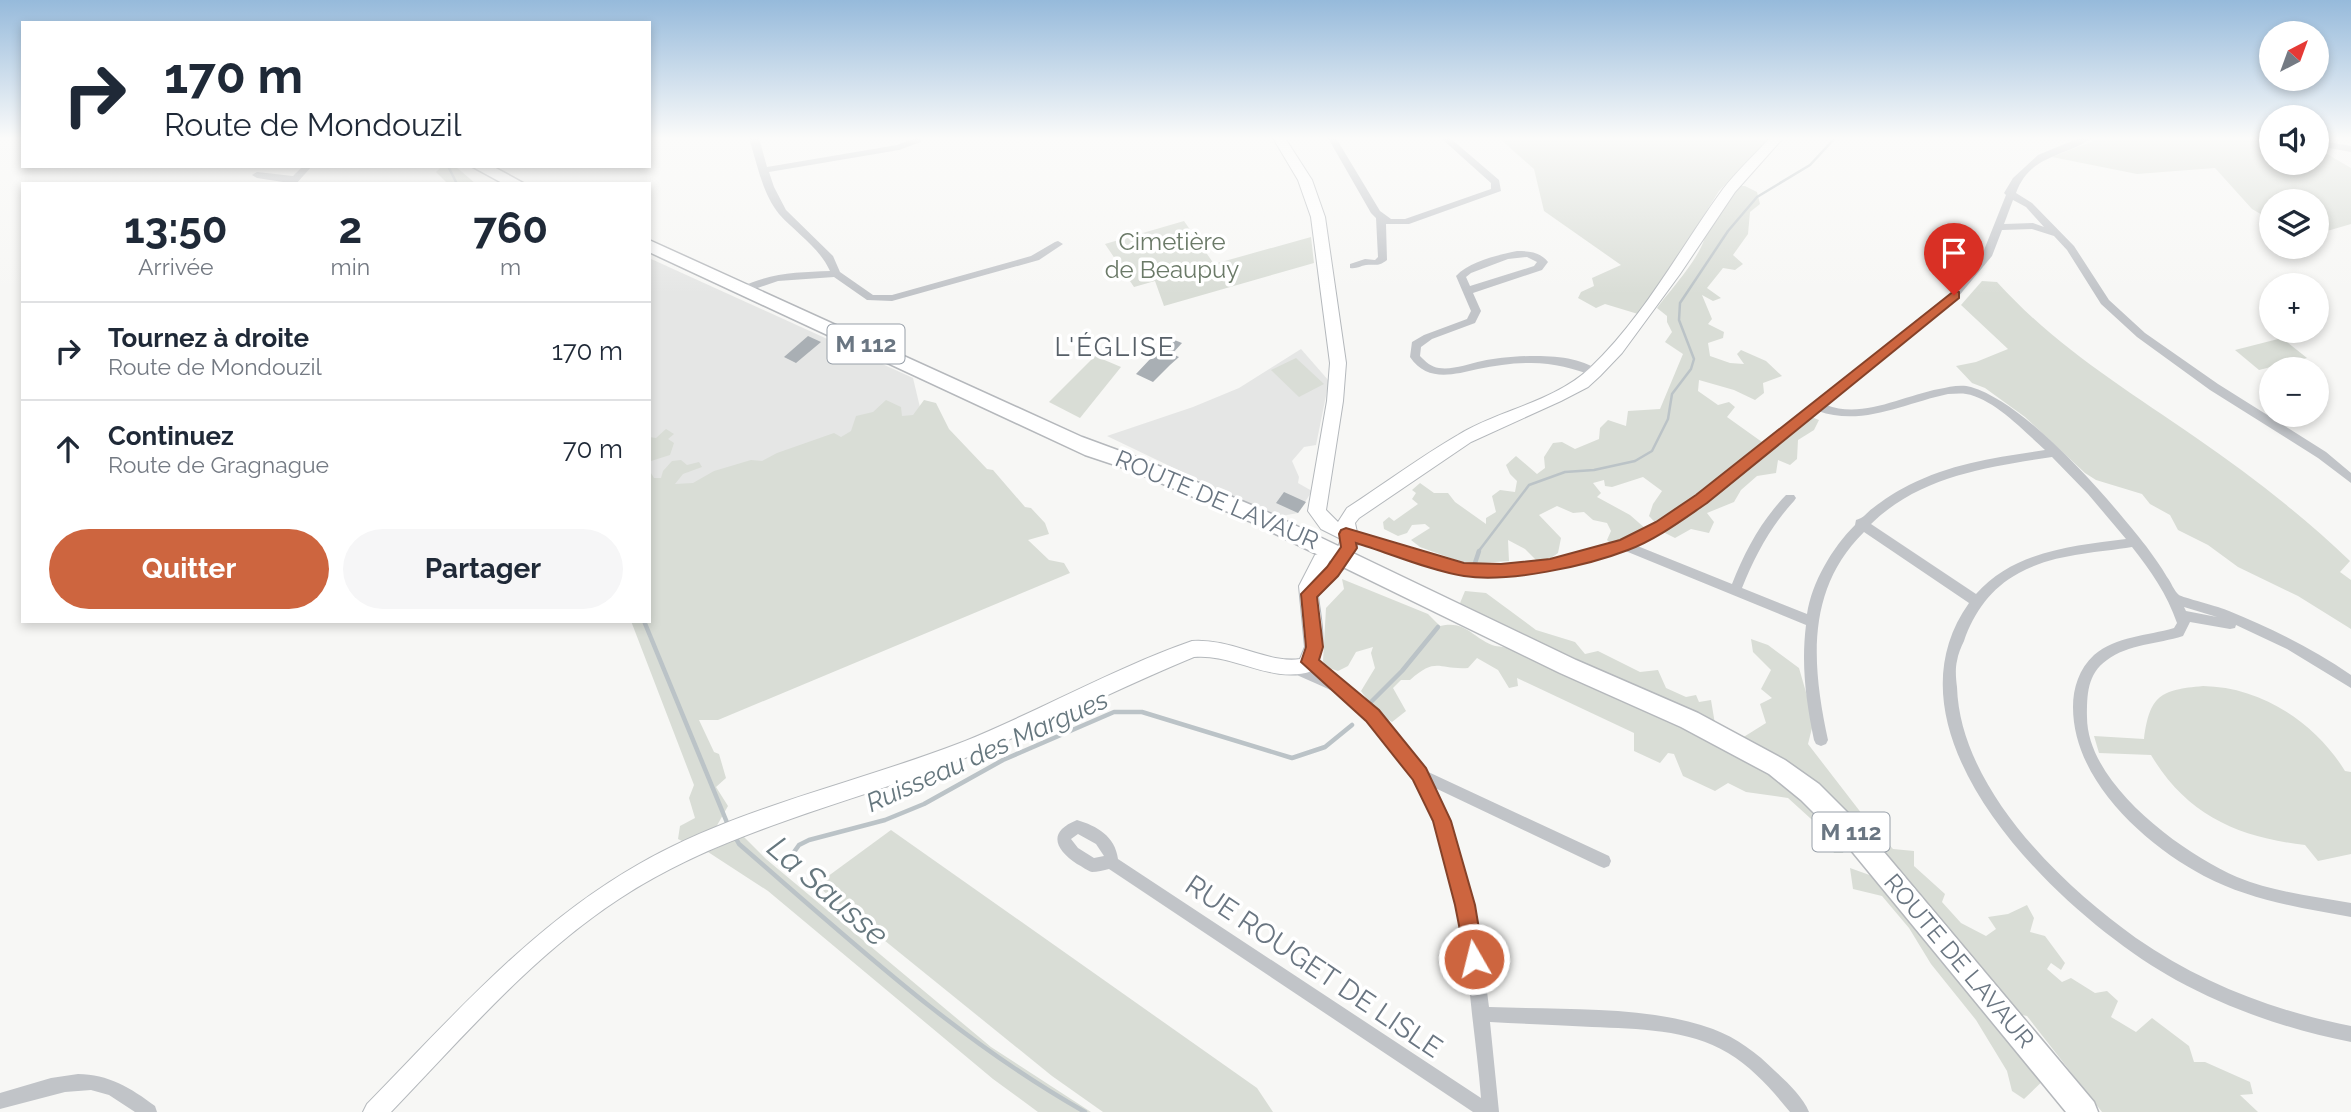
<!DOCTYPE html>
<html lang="fr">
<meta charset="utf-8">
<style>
body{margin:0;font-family:Raleway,sans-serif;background:#f6f6f7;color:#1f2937;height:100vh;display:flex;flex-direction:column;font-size:26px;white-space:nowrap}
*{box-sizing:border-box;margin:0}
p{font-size:23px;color:#747a83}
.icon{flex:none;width:38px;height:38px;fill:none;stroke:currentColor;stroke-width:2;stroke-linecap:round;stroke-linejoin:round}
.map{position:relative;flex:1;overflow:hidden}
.sheet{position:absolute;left:21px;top:182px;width:630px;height:441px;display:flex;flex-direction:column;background:#fff;border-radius:0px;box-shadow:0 4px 10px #0003}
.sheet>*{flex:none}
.hud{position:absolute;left:21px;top:21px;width:630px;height:147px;border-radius:0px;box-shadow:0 4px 10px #0003;background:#fff;color:#1f2937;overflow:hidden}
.needle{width:46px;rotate:41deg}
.fabs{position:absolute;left:2259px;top:21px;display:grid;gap:14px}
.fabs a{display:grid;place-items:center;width:70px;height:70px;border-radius:50%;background:#fff;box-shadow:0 4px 10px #0003;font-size:35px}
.pin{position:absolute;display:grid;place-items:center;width:60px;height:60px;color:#fff;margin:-72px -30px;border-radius:50% 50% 50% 0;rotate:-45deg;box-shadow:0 0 7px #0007}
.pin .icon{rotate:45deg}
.me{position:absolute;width:77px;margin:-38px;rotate:352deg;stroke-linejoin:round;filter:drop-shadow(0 0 5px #0008)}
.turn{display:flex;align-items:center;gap:24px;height:147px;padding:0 28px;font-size:32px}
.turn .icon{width:91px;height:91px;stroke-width:2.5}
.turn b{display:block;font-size:49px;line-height:60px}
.eta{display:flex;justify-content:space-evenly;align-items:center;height:119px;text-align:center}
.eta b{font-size:42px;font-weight:700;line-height:49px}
.button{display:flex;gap:14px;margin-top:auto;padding:14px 28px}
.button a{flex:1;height:80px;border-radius:42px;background:#cd653f;color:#fff;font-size:28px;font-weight:700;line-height:80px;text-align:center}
.button a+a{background:#f6f6f7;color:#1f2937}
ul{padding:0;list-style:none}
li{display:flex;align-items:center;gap:21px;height:98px;padding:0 28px;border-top:2px solid #e0e1e3}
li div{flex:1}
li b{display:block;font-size:26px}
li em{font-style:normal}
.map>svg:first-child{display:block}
</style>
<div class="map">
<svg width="2351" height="1112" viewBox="0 0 2351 1112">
<rect width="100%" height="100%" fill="#f7f7f5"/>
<!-- built -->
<g fill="#e5e6e5">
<polygon points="649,258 913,378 923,420 649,508"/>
<polygon points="1301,349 1329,381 1316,445 1304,447 1292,461 1299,477 1298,483 1312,491 1298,513 1276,517 1107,436 1193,407 1239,388"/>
</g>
<!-- green -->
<g fill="#d9ddd6">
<polygon points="1499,138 1769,138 1719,191 1678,257 1638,314 1605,304 1596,308 1578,298 1581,292 1594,286 1592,278 1621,265 1544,211 1534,169"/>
<polygon points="2101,138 2271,138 2272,163 2317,163 2317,148 2351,168 2351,224 2317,234 2317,201 2272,201 2271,220 2252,209 2215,168 2137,174 2052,157"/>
<polygon points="442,166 455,166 476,184 448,184 436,172"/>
<path d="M1736,186h9l12,6 3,12 -10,8 -2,22 -15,21 10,9 -8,6 -12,-2 -16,20 14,10 -8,3 -11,-6 10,24 -4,5 16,8 -1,6 -15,5 2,13 20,7 14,1 -7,-10 4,-4 25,11 16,15 -19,7 1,10 -9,7 -21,-10 -35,-10 -1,11 20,14 11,-3 6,5 -8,10 42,30 40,-31 10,4 -5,10 -16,10 -1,19 -7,6 -12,-5 -2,13 -19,3 -16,14 -7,12 -27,11 7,9 -5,11 -18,-4 -16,9 -10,-5 -16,-17 4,-12 9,-13 -19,-14 -31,10 -7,-1 -1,-6 -11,3 8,10 -4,4 33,18 16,14 -8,9 -24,9 -7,-7 4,-9 -4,-8 -14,-3 -9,-8 -11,1 -16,-7 -18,9 22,23 -3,15 -17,12 -16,-16 -17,-9 1,21 -42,3 -47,-17 -9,-7 19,-12 -5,-4 -13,1 -5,8 -9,3 -14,-7 -1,-7 6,-5 5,4 24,-17 -6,-5 4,-6 -4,-3 8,-7 14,10h14l7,9 31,22v-6l10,-6 -4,-16 8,-6 15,2 2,-11 -7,-7 -4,-9 10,-9 21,18 8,-6 -1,-11 9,-14 9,-1 13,7 24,-10 1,-11 8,-8 18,6 2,-15 32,-2 23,-55 -18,-12 7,-10 -5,-10v-6l-10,-8c13,-18 49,-56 49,-78z"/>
<polygon points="1184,221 1214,264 1311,237 1314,263 1164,306 1155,281 1134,287 1105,244"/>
<path d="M1982,281l15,1c59,65 127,106 198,155 55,38 107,78 155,124l-10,11 11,8v49l-53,-33 -60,-29 -30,-22 -30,-15 -8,-15 -20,-11 -8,-10 -46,-14 -11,-7 -60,-56 -40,-29 -13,-5 -16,-17 20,-4 32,-13 -47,-44z"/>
<polygon points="2282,338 2307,358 2259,370 2235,350"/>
<polygon points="1095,356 1121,367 1080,418 1049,402"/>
<polygon points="1296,358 1324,384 1299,397 1271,370"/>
<polygon points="886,400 901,407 902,416 913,415 924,400 936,403 949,429 987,469 993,470 1025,507 1031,508 1045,523 1049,534 1028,540 1049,560 1064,563 1070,573 718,720 699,720 714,752 719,754 726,778 716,787 728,806 715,829 686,843 678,839 680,826 695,818 689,798 694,785 631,621 649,621 649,470 654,478 661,478 663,471 672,461 681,460 687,465 699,462 702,467 683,474 675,484 693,483 714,471 751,460 762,461 777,453 834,433 841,437 851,431 856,416 873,412"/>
<polygon points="666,429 674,434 668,439 674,443 670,455 651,461 649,469 649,437 656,438"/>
<path d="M1342,579l86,35 12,12c25,-6 31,10 52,19 6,2 15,2 22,4 -5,-10 -10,-21 -19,-28 -11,-8 -23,-7 -35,-18l5,-12 21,2 50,37 39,12 10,12 13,-3 42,21 18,-2 8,18 20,9 10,-2 3,7 12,-2 4,24 27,14 24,-15 -6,-19 12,-6 -11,-9 10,-19 -18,-18 -2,-13 17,6 31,23 15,52 -6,24 54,70 31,35 21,2v15l31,28 -3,8 19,21 25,13 10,-7 -8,-12 20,-3 19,-9 7,13 -4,14 15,4 20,27 -4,7 -10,-7 -4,6 15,13 9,-4 24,15 12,-2 11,10 -7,16 25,15 16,-14 37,28 5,16h11l45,20 3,12 -13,1 18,17h-156l-75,-96 -9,-2 31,61 -25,24 -12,-8 -5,-20 -31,-51 -45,-56 -22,-36 -27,-32 -29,-7 -3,-21 39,14 -42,-40 -4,11h-9l-13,-25 -33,-30 -42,-6 -18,-9 -13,8 -32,-15 -9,-22 -6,-1 -8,10 -26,-12v-18l-117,-55 1,8 -9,2 -11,-18 -21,-12 -9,10c-30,2 -31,-12 -58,12h-9l-8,8 13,23 -14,11 -14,-8 -17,-23 14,-23 -4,-15 2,-6 -17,5 -8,14 -10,5 -12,-4 -3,-6 3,-53 18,-19z"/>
<path d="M2203,686c58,1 112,36 142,85l6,1v82l-33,7 -13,-16c-68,-8 -118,-30 -154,-90l-52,-2 -5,-17 50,3c6,-44 16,-49 59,-53z"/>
<polygon points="891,830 1257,1088 1273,1112 1103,1112 1052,1076 816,885"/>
<polygon points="743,836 766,859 991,1047 1091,1112 1038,1112 993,1079 768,891 708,852"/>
</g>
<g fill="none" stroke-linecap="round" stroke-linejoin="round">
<!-- stream-far1 -->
<g stroke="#bbc3c7" stroke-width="2.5">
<polyline points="448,166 457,184"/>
<polyline points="1478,552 1529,485 1565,472 1594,470 1635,461 1652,451 1668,419 1672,394 1691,369 1694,359 1679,320 1680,303 1728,231 1757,197 1810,165 1835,138"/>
</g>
<!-- stream -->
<g stroke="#bbc3c7" stroke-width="4.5">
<polyline points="1475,563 1479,551"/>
<polyline points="644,621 728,825"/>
<polyline points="1371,702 1402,671 1438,627"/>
<path d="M734,835l5,9c111,96 218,196 346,268"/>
<polyline points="794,852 799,845 809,840 885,820 924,804 1003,760 1114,712 1142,712 1292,758 1325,747 1352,725"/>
</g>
</g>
<!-- building -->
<g fill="#a9afb4">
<polygon points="808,336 821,342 796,363 784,357"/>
<polygon points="1172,339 1182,343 1172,354 1179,357 1170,365 1153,382 1136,374 1152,357 1147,355 1155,346 1160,348 1165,346"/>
<polygon points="1284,492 1306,502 1298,513 1276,503"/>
</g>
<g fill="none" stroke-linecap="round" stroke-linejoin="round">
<defs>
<g id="secondary">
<path d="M1273,138h12l27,42 13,37 21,146 -3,38 -17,109 12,12 9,-14c37,-24 73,-51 111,-73 41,-25 96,-33 132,-67 54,-51 90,-120 133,-179 14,-18 32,-35 47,-51h13l-48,54 -55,82 -58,79 -22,23 -12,11 -27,14 -90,41 -112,76 -4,5 4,19 -9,18h-12l-3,-5 6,-16 -20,-10 -13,-18 19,-110 3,-38 -19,-146 -13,-37z"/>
<path d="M1321,553l6,2 3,5 -2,4 8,-4 6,2 3,5 -27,29c3,27 11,53 -6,75 -39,14 -79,-18 -118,-14 -85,35 -166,78 -252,110 -109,41 -225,67 -323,132 -87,57 -156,138 -228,213h-28l4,-8c85,-87 165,-179 272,-240 99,-57 215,-80 321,-121 78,-31 152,-74 232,-102 39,-3 76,23 108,18l5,-12 -6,-61 16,-31z"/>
</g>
<g id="primary">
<polygon points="471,166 492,166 525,184 504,184"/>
<polygon points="649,240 1082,437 1147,461 1263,510 1576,660 1698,713 1785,760 1819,784 1868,833 2094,1102 2098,1112 2066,1112 1850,849 1801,800 1769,774 1681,727 1560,673 1249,521 1133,471 1085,455 649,252"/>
</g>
</defs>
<!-- secondary casing -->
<use href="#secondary" stroke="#b4b8bc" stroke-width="2"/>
<!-- primary casing -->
<use href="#primary" stroke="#b5b8bc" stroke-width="3"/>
<!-- street -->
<g fill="#c1c4c8" fill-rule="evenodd">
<path d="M749,138h10l8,29 130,-22 18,-7h6v4l-22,8 -130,22 5,15 12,23 47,46 7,16 33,23h19l139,-39 24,-14 3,-1 5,3 -24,16 -147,41 -25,-1 -33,-23 -56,4 -29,10h-8v-4c29,-14 58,-15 89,-16 -11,-24 -34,-38 -51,-57 -17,-21 -22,-51 -30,-76z"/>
<path d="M1328,138h8l44,73 11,8h14l86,-30v-6l-50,-45h9l49,42 2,11 -92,33h-23l1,36c-9,7 -11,4 -21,5 -6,1 -9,4 -16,3v-4l15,-5 10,1 3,-3 -2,-39 -5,-5z"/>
<path d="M2079,138h13c-28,20 -62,16 -76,55l16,10 42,43 35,54 36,33 73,51 108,68 25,21v10l-33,-25 -108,-68 -73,-53 -36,-33 -34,-54 -13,-14 -22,-7 -30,1 -10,26 -34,41 -132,108c37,14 76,-9 113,-16 10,-2 22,-5 32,-2 57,17 138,112 175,159 7,10 15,20 21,31 4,5 7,14 12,18 2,2 42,12 50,16 42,17 84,38 122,64v13l-64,-39 -51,-24 -1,3 -5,1 -40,-7 -7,14c-25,8 -55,8 -76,24 -20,14 -20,35 -20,57 0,67 95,136 150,160 36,15 76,19 114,26v14c-51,-9 -101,-17 -147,-41 -60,-32 -131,-96 -131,-169 0,-19 6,-38 21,-52 22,-19 53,-19 80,-27l3,-5c-10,-29 -26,-52 -45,-76 -37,6 -79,7 -113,26 -28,15 -45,39 -55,68 -3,6 -6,13 -7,20 -2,8 -1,18 0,26 3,100 103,197 179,251 65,45 138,73 215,88v16c-61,-12 -120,-32 -175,-62 -109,-60 -304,-241 -207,-377l-105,-71c-59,58 -52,134 -36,208l-2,4 -5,2 -5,-2 -2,-4c-8,-39 -13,-75 -8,-115l-183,-75 -73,20 -49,5h-37l-121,-38 -2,-3 6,-5 117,36h37l49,-5 71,-19 36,-18 41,-27 252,-203 32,-38 24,-60 -2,-2 9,-15 25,-23zM2013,200l13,7 18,20 -11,-4 -29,1zM1948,394c6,0 12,-1 18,0 27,4 59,38 79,56 -47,7 -93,13 -136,35 -12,6 -26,15 -36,23 -7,5 -9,10 -17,12l-1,5c-23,23 -43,57 -48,89l-65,-26c13,-32 28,-61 52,-87l2,-3 -2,-3h-8c-25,26 -41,56 -54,89l-97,-39c68,-35 125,-86 183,-134 44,16 87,-8 130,-17zM2052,457l36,37 38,45c-54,7 -112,12 -150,55l-105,-70c49,-48 117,-57 181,-67zM2184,607l33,10 -31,-6z"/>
<polygon points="2317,140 2351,146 2351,152 2317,146"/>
<polygon points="303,166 312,166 296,184 257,178 252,175 257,172 293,176"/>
<path d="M1517,251c13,0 23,1 31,11l-6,8 -69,23 8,18 -6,12 -43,16 -11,8 -1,9c6,6 11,11 19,12 14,2 29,-4 43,-7 31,-6 94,-11 118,11l-1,3 -4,1c-23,-8 -44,-14 -69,-13 -16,0 -32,3 -48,6 -26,6 -51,13 -68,-12l2,-15 12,-7 43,-16 4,-8 -15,-35c14,-15 42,-21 61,-25zM1527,257l10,5 -3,4 -64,20 -4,-9 5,-4 37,-14z"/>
<path d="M1310,657l22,14 45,42 26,28 21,29 185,86 2,5 -2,5 -5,2 -5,-2 -166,-79c35,69 47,144 56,220 69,3 160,-2 224,22 24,9 44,24 62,42 12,11 28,26 34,41h-19c-18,-22 -37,-44 -62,-59 -40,-24 -90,-24 -136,-26 -34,-2 -68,-3 -102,-5l9,90h-26l-364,-243c-5,1 -12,3 -17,3 -5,-1 -10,-6 -15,-8 -22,-15 -30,-32 0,-44 20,6 38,16 41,39l363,239c-2,-28 -6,-57 -9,-84 -10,-105 -23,-210 -100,-289 -9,-9 -20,-23 -31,-29 -14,-9 -32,-15 -48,-23l-2,-4 2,-4 5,-1 10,4 -5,-6 2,-4zM1078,834l18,10 8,12 -10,2 -16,-10 -7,-9z"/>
<path d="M78,1074c30,0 53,14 77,32l2,6h-22l-26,-17 -18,-5 -26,2 -65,17v-16l51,-15z"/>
</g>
<!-- secondary -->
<use href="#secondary" fill="#fff" fill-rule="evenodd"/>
<!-- primary -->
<use href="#primary" fill="#fff" fill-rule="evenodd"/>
</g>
<!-- sky -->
<linearGradient id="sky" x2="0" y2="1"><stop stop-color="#96badb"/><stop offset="0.47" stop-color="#fbfbfa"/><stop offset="1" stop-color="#fbfbfa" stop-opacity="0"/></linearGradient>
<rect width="2351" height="294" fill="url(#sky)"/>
<!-- route -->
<path fill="#cd653f" stroke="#854229" stroke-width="2" d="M1954,291l5,1v6l-252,205c-25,17 -50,36 -79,47 -41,16 -120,33 -164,26 -33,-5 -75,-23 -108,-33l1,5 -19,28 -21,21 6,50 -4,13 60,50 47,58 25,53 24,84 9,54 -3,7 -7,3 -7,-3 -12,-61 -22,-84 -20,-41 -47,-59 -65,-59 5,-15 -5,-53 26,-27 14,-20 -2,-13 2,-4 5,-2 118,35 37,1 49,-5 70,-19 36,-18 40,-27z"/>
<g text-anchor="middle" stroke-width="7" stroke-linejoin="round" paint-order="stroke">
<!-- shield labels -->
<g fill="#fff" stroke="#979fa8" stroke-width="2">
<rect x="827.5" y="324.5" width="77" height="39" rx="5"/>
<rect x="1812.5" y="812.5" width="77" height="39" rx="5"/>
</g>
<g font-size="23" font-weight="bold" fill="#6a7682">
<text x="866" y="352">M 112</text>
<text x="1851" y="840">M 112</text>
</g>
<!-- park labels -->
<g font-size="24" fill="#6b7a68" stroke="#fff">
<text x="1172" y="250">Cimetière<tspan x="1172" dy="28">de Beaupuy</tspan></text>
</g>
<!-- street labels -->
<g font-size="24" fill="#6a7682" stroke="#fff">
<text transform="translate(1217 500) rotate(23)" y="8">ROUTE DE LAVAUR</text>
<text transform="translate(1959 961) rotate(50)" y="8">ROUTE DE LAVAUR</text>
</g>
<!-- neighbourhood labels -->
<g font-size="26" letter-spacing="2" fill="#576068" stroke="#fff">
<text x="1115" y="356">L'ÉGLISE</text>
</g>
<!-- water labels -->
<g font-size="26" font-style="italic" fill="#66777e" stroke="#fff">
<text transform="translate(987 751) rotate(-24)" y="9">Ruisseau des Margues</text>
</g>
<!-- near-street labels -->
<g font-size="28" fill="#6a7682" stroke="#fff">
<text transform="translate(1314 966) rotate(34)" y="10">RUE ROUGET DE LISLE</text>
</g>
<!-- near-water labels -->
<g font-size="32" font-style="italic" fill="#66777e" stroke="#fff">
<text transform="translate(828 891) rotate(41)" y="11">La Sausse</text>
</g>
</g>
</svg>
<div class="fabs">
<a><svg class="needle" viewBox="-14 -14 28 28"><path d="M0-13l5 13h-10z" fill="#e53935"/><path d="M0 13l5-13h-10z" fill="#747a83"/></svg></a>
<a><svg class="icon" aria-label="sound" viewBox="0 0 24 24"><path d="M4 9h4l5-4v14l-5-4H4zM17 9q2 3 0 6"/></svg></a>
<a><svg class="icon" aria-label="layers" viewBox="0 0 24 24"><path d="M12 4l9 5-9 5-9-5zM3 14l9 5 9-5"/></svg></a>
<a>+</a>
<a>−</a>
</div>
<div class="pin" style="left:1954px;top:295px;background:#d93025"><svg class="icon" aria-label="arrive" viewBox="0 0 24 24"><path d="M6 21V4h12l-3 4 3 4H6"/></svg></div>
<svg class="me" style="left:1474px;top:959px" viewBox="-20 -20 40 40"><circle r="17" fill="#cd653f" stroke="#fff" stroke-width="3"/><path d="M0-11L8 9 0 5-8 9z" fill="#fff"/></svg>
<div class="hud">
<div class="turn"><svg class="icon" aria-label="right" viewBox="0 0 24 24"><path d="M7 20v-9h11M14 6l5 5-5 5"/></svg><div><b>170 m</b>Route de Mondouzil</div></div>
</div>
<section class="sheet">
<div class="eta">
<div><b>13:50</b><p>Arrivée</p></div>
<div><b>2</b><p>min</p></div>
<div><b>760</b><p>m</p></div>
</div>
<ul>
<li><svg class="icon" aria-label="right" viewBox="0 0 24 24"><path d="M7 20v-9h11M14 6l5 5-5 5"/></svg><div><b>Tournez à droite</b><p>Route de Mondouzil</p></div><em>170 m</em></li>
<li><svg class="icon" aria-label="ahead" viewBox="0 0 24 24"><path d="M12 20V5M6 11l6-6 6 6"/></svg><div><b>Continuez</b><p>Route de Gragnague</p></div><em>70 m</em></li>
</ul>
<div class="button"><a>Quitter</a><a>Partager</a></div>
</section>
</div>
